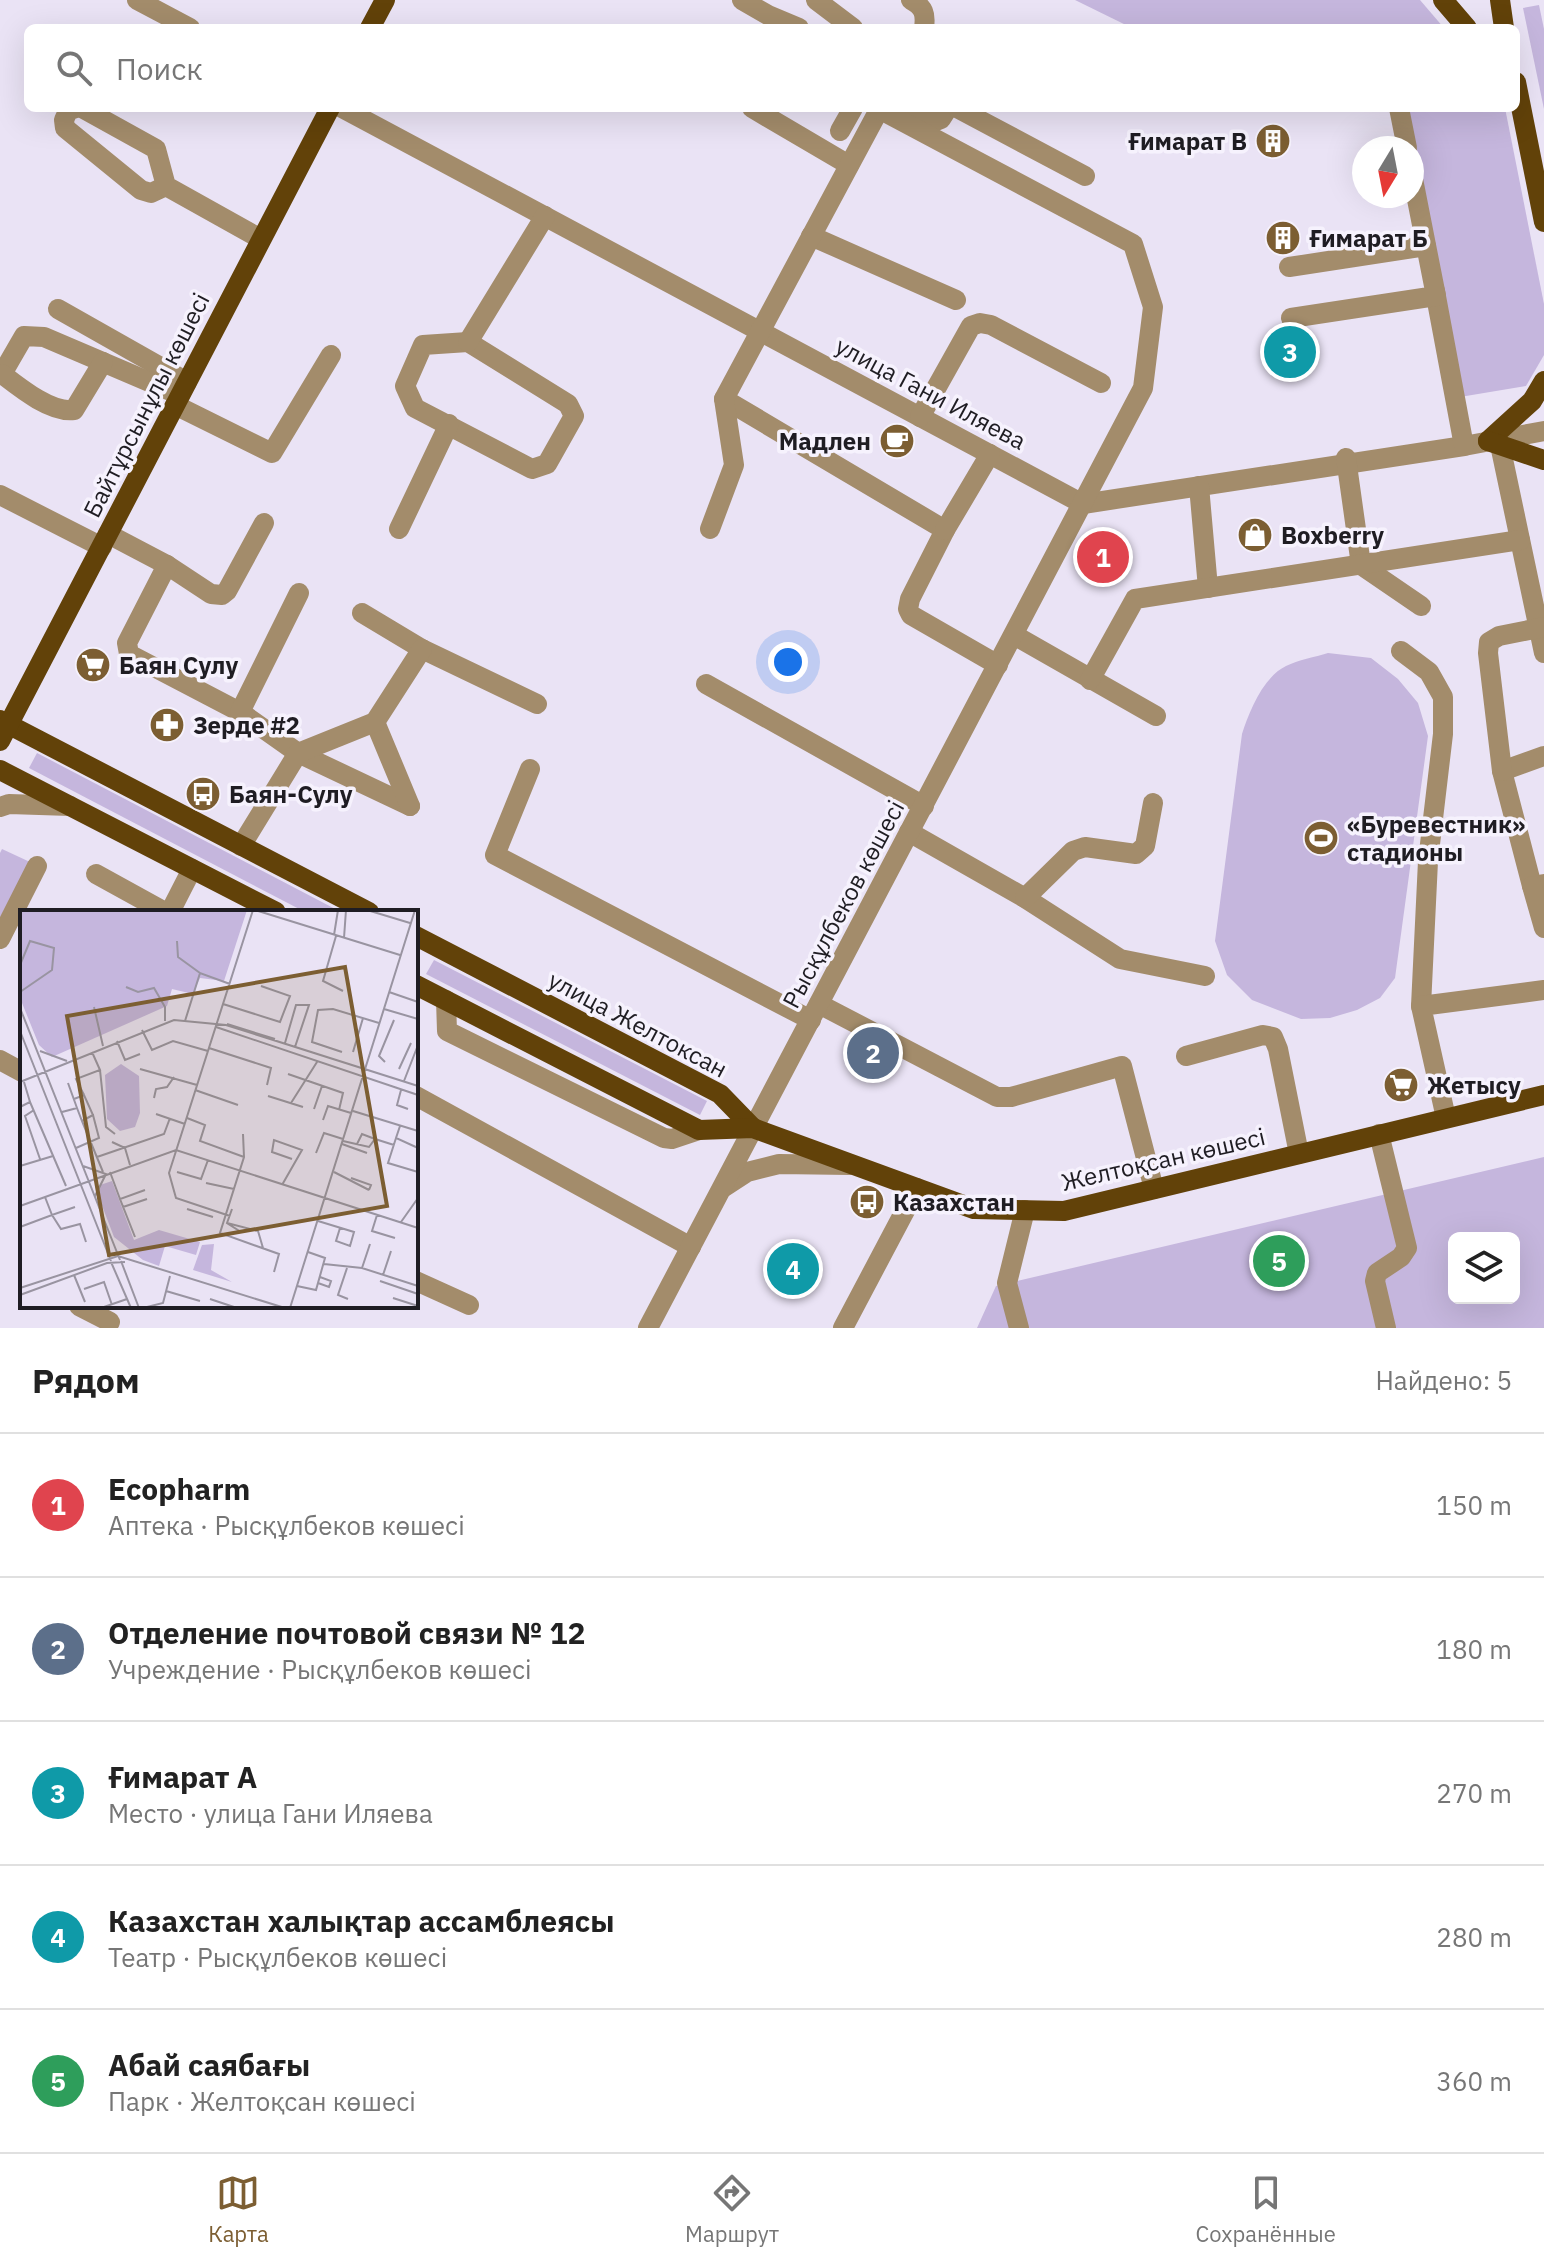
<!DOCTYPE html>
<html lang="ru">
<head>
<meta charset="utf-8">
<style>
	body { margin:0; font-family:"IBM Plex Sans",sans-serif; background:#f6f6f6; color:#222 }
	.controls { position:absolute; right:24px; bottom:24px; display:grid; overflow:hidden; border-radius:12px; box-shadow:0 8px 32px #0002 }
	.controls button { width:72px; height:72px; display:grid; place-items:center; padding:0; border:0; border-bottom:2px solid #e0e0e0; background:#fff; color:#222; font:40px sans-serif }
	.compass { position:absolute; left:1352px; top:136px; width:72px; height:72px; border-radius:50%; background:#fff; box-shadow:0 8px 32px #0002; rotate:190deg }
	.you { position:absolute; left:788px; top:662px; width:28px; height:28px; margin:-20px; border:6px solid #fff; border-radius:50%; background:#1a73e8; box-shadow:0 0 0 12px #1a73e833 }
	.badge { display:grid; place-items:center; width:52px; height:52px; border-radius:50%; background:#7c5e32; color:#fff; font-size:26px; font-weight:700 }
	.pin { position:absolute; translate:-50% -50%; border:4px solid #fff; box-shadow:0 2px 8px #0006 }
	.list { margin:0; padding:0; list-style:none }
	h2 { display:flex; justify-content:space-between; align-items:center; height:104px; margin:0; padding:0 32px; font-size:34px }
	h2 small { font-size:26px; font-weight:400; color:#767676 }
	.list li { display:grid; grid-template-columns:52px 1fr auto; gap:24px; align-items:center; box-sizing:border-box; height:144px; padding:0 32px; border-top:2px solid #e0e0e0 }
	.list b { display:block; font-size:30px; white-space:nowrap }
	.list p { margin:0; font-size:26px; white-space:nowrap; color:#767676 }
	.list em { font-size:26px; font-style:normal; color:#767676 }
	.icon { flex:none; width:44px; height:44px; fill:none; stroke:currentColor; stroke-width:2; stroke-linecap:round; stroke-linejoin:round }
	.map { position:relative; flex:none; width:1544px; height:1328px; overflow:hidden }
	.search { position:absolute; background:#fff; box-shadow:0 8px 32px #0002; left:24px; right:24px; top:24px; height:88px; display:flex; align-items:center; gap:20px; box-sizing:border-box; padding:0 28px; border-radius:12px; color:#767676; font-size:30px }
	.sheet { height:824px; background:#fff }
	nav { display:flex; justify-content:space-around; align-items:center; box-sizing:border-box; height:112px; border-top:2px solid #e0e0e0; background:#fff; font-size:22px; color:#767676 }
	nav a { display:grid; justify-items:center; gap:4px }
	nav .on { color:#7c5e32 }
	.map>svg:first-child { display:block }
</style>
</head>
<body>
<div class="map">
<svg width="1544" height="1328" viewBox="0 0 1544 1328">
	<rect width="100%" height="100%" fill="#eae3f5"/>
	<g fill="#c5b6dd" fill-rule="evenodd">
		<polygon points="1075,0 1420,0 1444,28 1132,28"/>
		<polygon points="1539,5 1544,29 1544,109 1523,8"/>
		<polygon points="1408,108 1505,108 1544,304 1544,355 1526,386 1460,397"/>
		<path d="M 1328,653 L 1371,658 L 1398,679 L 1418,703 L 1428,736 L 1395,978 L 1380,998 L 1357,1010 L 1330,1018 L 1301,1019 L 1252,1000 L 1227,975 L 1215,941 L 1242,734 C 1249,712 1263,677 1286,666 C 1298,660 1315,657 1328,653 Z"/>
		<polygon points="37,753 341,912 305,912 29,768"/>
		<polygon points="2,849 30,862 0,918 0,853"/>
		<polygon points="434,960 707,1101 700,1115 426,974"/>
		<path d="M 1544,1157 L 1544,1328 L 977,1328 L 996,1286 ZM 1454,1238 L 1514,1238 L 1514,1298 L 1454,1298 Z"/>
	</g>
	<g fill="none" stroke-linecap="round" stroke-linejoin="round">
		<g stroke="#a38c6b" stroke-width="20">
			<polyline points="137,0 190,28"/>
			<polyline points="742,0 768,15 799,28"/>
			<polyline points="816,0 853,28"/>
			<path d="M 911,0 C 924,7 926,14 924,28"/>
			<polyline points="76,108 68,111 64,120 65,128 141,190 151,193 166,186"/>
			<polyline points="82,108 156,149 166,186 261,239"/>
			<polyline points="342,108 1083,504 1464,446 1544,431"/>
			<polyline points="752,108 849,165"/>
			<polyline points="908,108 931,123 941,119 948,108"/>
			<polyline points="957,108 1085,176"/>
			<polyline points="1399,108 1407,148"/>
			<polyline points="840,131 853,108"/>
			<polyline points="811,236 956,300"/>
			<polyline points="1289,267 1426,246"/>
			<polyline points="1435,291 1464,446"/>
			<polyline points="58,309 187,382"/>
			<polyline points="1291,318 1436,296 1412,174"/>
			<polygon points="468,342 568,404 574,416 547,464 532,469 415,408 405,386 423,345"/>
			<polyline points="468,342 545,216"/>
			<polyline points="0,373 2,374 24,336 44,337 180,395"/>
			<path d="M 2,374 C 20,388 51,413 74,410 L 103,362"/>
			<polyline points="724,399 945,530 910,599 908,609 911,615 998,665"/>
			<polyline points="175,405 272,453 331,355"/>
			<polyline points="920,417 971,326 980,323 991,325 1101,383"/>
			<polyline points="1500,445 1544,653"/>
			<polyline points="1346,458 1361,565 1421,606"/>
			<polyline points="1199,486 1208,588"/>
			<polyline points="0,495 102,547"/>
			<polyline points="399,529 449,424"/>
			<polyline points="710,529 734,465 724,399 880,108"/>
			<polyline points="945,530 990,454"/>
			<polyline points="108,534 167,565 211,594 222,595 227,591 264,523"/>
			<polyline points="167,565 127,643 129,654 240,712 298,753 410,806"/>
			<polyline points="362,613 422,649 537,704"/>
			<polyline points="1014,635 1156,716"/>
			<polyline points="1401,651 1429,672 1443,697 1443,734 1428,861 1421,1006"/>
			<polyline points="1090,680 1135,599 1520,540"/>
			<polyline points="706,684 924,806"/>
			<polyline points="240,712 299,593"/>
			<polyline points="375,722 410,806"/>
			<polyline points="1544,756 1502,771 1532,886 1544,884"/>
			<polyline points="530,769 495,855 811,1020"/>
			<polyline points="1502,771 1488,653 1489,642 1499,636 1544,627"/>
			<polyline points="0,807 9,804 70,806"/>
			<polyline points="909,832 1025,898 1120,959 1205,976"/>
			<polyline points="241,846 298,753 375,722 422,649"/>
			<polyline points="96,874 165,912"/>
			<polyline points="1532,886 1544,928"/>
			<polyline points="1025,898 1073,851 1085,847 1136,854 1145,846 1153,803"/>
			<polyline points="170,912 192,869"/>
			<polyline points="0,939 37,866"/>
			<polyline points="446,1000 447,1031 664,1138 672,1139 699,1130"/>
			<polyline points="819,1004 997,1097 1011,1097 1122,1066 1154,1189"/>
			<polyline points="1186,1056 1263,1035 1273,1037 1278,1049 1299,1154"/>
			<polyline points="0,1060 22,1072"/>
			<polyline points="416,1096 691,1247"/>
			<polyline points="1446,1118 1421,1006 1544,990"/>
			<polyline points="1379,1134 1407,1248 1401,1257 1377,1273 1375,1281 1386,1328"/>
			<polyline points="724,1187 747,1172 779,1164 850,1165"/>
			<polyline points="416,1281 469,1305"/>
			<polyline points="79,1306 110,1322"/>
			<polyline points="648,1328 1143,388 1153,307 1133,244 877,108"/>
			<polyline points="843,1328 917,1188"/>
			<polyline points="1019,1328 1007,1283 1025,1210"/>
		</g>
		<g stroke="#624209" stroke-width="20">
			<polyline points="1443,0 1467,28"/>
			<polyline points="1500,0 1504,28"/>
			<polyline points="370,28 385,0"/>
			<polyline points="1516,82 1544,222"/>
			<polyline points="1488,441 1532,401 1544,381"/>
			<polyline points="1488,441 1544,460"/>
			<polyline points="0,720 369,912"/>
			<polyline points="0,741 330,108"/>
			<polyline points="0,770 276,912"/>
			<polyline points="416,936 720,1094 753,1128"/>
			<polyline points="416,985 699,1130 753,1128 974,1209 1064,1211 1544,1095"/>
		</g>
	</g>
	<defs>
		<symbol id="building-disc" viewBox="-11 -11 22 22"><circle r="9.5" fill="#7c5e32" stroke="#f6f2fd"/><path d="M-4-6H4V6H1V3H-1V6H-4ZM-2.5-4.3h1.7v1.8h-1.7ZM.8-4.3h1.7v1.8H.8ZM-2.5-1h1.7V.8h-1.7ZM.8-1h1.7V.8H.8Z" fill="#fff"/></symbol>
		<symbol id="cafe-disc" viewBox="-11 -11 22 22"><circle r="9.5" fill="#7c5e32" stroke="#f6f2fd"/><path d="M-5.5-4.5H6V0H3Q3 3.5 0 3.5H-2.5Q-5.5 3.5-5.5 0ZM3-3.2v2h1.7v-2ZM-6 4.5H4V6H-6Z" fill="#fff"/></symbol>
		<symbol id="shop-disc" viewBox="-11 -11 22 22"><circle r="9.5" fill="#7c5e32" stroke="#f6f2fd"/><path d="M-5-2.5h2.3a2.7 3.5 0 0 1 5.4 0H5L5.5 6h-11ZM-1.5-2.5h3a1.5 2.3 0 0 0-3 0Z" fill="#fff"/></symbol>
		<symbol id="supermarket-disc" viewBox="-11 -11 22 22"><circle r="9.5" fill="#7c5e32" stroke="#f6f2fd"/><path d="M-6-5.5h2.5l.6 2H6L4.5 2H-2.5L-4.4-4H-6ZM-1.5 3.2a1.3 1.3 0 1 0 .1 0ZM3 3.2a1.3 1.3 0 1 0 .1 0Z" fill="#fff"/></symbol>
		<symbol id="pharmacy-disc" viewBox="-11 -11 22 22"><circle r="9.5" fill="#7c5e32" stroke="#f6f2fd"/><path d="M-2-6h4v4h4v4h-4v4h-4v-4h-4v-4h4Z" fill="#fff"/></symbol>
		<symbol id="bus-disc" viewBox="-11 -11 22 22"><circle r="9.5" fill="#7c5e32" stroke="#f6f2fd"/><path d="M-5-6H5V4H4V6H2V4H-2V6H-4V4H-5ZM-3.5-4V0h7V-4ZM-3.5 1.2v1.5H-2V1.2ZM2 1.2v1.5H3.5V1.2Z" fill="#fff"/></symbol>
		<symbol id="stadium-disc" viewBox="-11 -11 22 22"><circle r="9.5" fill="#7c5e32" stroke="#f6f2fd"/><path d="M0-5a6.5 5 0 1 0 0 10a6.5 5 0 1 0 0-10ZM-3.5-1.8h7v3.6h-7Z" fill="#fff"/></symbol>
	</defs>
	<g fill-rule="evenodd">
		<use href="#building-disc" x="1253" y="121" width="40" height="40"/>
		<use href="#building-disc" x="1263" y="218" width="40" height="40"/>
		<use href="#cafe-disc" x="877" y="421" width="40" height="40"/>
		<use href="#shop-disc" x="1235" y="515" width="40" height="40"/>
		<use href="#supermarket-disc" x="73" y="645" width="40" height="40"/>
		<use href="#pharmacy-disc" x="147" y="705" width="40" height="40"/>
		<use href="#bus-disc" x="183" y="774" width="40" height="40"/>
		<use href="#stadium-disc" x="1301" y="818" width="40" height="40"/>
		<use href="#supermarket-disc" x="1381" y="1065" width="40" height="40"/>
		<use href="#bus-disc" x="847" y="1182" width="40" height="40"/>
	</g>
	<g text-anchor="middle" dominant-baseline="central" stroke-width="7" stroke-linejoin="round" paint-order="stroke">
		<g font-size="24" font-weight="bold" fill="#1f1d23" stroke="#f6f2fd" text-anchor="start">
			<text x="1247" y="141" text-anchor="end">Ғимарат В</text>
			<text x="1309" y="238">Ғимарат Б</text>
			<text x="871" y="441" text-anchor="end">Мадлен</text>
			<text x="1281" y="535">Boxberry</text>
			<text x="119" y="665">Баян Сулу</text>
			<text x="193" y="725">Зерде #2</text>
			<text x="229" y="794">Баян-Сулу</text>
			<text x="1347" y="824">«Буревестник»<tspan x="1347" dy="28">стадионы</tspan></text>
			<text x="1427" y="1085">Жетысу</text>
			<text x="893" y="1202">Казахстан</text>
		</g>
		<g font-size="24" fill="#1f1d23" stroke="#f6f2fd">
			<text transform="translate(931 393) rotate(28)">улица Гани Иляева</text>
			<text transform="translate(146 405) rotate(-63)">Байтұрсынұлы көшесі</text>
			<text transform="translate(843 904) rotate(-62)">Рысқұлбеков көшесі</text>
			<text transform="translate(638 1024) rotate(28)">улица Желтоксан</text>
			<text transform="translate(1163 1159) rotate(-13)">Желтоқсан көшесі</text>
		</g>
	</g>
	<g transform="translate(20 910)">
		<rect width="398" height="398" fill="#eae3f5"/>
		<path d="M 0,0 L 227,0 L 204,71 L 180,68 L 173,84 L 152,79 L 147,96 L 32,147 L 19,135 L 0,88 ZM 101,154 L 119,166 L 120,203 L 115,217 L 100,221 L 87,209 L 85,165 ZM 92,271 L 114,330 L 139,320 L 180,332 L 176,345 L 145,336 L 139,356 L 123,350 L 94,327 L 78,285 L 80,275 ZM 194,334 L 191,360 L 212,372 L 173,360 L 182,335 Z" fill="#c5b6dd"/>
		<path fill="none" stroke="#9994a1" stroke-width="2" d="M 235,0 L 380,45M 347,0 L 390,13M 314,25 L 318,0M 316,26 L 303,71 L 323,81M 324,28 L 326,0M 157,31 L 158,47 L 180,63M 0,55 L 10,31 L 34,38 L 32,60 L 0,82M 106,77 L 118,82 L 134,78 L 145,97 L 145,111M 369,82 L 398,92M 203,94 L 260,112 L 270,86 L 241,76M 74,97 L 83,136M 0,98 L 100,350M 364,99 L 398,109M 165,111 L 180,63 L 210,74M 207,114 L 255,129M 196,117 L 398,185M 122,120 L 132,140 L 153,131 L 188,141M 0,121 L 91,351M 97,131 L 105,150 L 120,144M 265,133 L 276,95 L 289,95 L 275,137M 189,138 L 251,158 L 247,175M 20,141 L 47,151M 322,142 L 292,132 L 298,100 L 313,99 L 359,113M 333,142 L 343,108M 365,152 L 359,146 L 374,110M 120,159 L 177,175M 379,159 L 391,133M 80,160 L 86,217 L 95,224M 268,164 L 323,183 L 319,200M 384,171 L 398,135M 0,172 L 154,110 L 206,115 L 398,176M 175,180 L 218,195M 381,180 L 377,195 L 388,199M 64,185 L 56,169 L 80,160 L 72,142M 248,186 L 283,197M 134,188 L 136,179 L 147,177 L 154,167M 54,189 L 64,185 L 73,205 L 62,211 L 57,198M 10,192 L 46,276M 271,193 L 297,152M 0,197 L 10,192 L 4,172M 294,199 L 302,176M 14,200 L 5,206 L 20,249M 333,201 L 398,221M 42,202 L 57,198 L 48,173M 136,204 L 165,214M 167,208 L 185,215 L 180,231 L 224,247M 303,210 L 308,196 L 331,203M 62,211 L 83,262M 380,216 L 376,228 L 398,238M 223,224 L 224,247 L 200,323 L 259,344 L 254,362M 376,228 L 368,253 L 398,262M 323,231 L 349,237 L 355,229 L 374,235M 92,232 L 105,238 L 110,255M 322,234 L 347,243M 337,234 L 342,224 L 355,229M 56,238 L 79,228 L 73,205M 296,243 L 304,223 L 323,229M 77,247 L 144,224 L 150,208M 0,256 L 33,246M 63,256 L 86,264 L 75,286M 90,262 L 100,289M 157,262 L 181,269 L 188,250M 314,262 L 349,280M 331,268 L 351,275 L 349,280M 186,273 L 214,279M 262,275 L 282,240 L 254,230 L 252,242 L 272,249M 25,287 L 32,305 L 55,297M 0,296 L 156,240 L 398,318M 103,297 L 127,289M 167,299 L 193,307M 212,299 L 207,313 L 221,322M 357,305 L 352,321 L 375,328M 210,306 L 156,288 L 149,263 L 233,0M 298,311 L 334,322 L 330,336 L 316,331 L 320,318M 381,312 L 398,288M 207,313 L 238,321 L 243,338M 0,317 L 32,305 L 41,319 L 60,314 L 66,332M 115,327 L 100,289 L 125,280M 101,351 L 119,398M 91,352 L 111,398M 304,354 L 342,358 L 398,376M 327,358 L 318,385 L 328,389M 342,358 L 350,334M 54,365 L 65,392M 363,365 L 371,341M 360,371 L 398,384M 298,373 L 309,377 L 311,371 L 300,367M 277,376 L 296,380 L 305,348 L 288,342M 0,378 L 98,346 L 265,398M 64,379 L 84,372 L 92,395M 146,381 L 180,391M 0,385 L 87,353 L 105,352M 373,388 L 398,396M 190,389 L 217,398M 81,398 L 107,389M 123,398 L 143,393 L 150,366M 270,398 L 395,0"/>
		<path fill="#7c5e32" fill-opacity="0.15" stroke="#7c5e32" stroke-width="4" d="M 325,57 L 367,296 L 89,345 L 47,106 Z"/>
		<rect width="398" height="398" fill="none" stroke="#1f1d23" stroke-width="4"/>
	</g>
</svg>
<div class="controls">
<button><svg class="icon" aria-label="layers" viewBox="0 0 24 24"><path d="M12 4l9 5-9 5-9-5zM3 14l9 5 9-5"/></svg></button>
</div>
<svg class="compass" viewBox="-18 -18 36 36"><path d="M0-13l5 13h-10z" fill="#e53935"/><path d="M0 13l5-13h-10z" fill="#767676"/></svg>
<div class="you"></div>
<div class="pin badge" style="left:1103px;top:557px;background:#e0444e">1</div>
<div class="pin badge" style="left:873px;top:1053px;background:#5c6f8a">2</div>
<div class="pin badge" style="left:1290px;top:352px;background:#0f9aa8">3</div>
<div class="pin badge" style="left:793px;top:1269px;background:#0f9aa8">4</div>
<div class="pin badge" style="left:1279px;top:1261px;background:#2e9e5b">5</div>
<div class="search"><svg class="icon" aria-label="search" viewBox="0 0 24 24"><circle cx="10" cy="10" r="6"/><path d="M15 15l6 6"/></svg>Поиск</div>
</div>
<section class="sheet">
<h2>Рядом<small>Найдено: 5</small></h2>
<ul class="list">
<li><span class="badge" style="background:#e0444e">1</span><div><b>Ecopharm</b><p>Аптека · Рысқұлбеков көшесі</p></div><em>150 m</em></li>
<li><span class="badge" style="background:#5c6f8a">2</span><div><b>Отделение почтовой связи № 12</b><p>Учреждение · Рысқұлбеков көшесі</p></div><em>180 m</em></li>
<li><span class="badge" style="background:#0f9aa8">3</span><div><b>Ғимарат А</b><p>Место · улица Гани Иляева</p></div><em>270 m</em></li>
<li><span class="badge" style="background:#0f9aa8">4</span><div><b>Казахстан халықтар ассамблеясы</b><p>Театр · Рысқұлбеков көшесі</p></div><em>280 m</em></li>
<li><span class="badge" style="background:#2e9e5b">5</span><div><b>Абай саябағы</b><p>Парк · Желтоқсан көшесі</p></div><em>360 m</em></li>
</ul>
</section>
<nav>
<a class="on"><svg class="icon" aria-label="map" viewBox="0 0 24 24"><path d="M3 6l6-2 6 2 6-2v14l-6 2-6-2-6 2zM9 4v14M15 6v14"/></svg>Карта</a>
<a><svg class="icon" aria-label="directions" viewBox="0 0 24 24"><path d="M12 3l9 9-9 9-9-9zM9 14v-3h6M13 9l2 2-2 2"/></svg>Маршрут</a>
<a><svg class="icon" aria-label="saved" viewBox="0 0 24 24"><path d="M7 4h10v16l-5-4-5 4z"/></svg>Сохранённые</a>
</nav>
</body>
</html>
